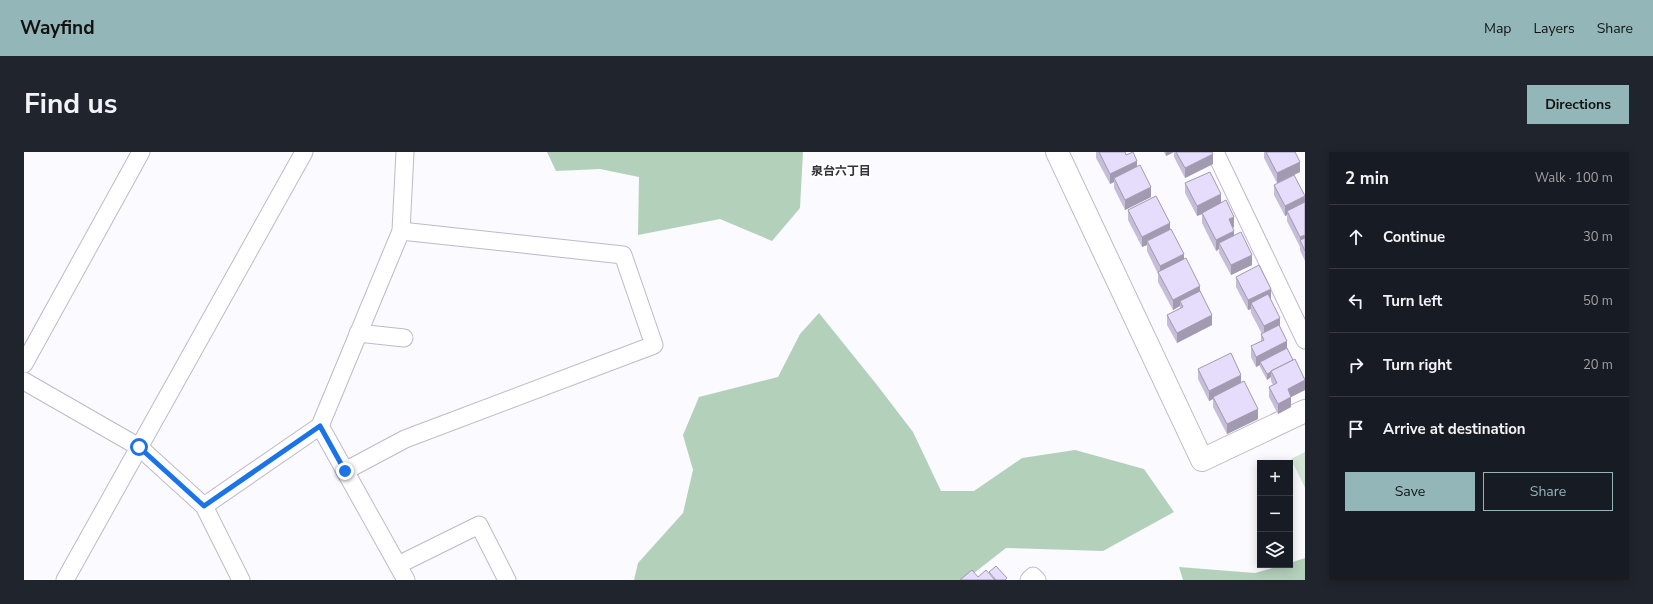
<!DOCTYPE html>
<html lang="en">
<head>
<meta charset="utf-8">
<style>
	body { margin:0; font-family:"Nunito Sans","Noto Sans JP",sans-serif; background:#20242c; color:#f1f3f6 }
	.controls { position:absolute; right:12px; bottom:12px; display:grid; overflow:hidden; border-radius:0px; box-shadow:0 2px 10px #0003 }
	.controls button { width:36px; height:36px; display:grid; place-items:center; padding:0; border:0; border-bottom:1px solid #363941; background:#171b24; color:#f1f3f6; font:20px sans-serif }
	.stop { position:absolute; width:12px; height:12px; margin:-9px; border:3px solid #1a73e8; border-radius:50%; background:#fff }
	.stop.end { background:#1a73e8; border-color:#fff; box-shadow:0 1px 4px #0008 }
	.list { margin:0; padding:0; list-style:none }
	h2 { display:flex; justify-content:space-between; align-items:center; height:52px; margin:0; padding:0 16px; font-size:17px }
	h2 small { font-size:13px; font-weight:400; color:#9ea1a6 }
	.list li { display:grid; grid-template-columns:26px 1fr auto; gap:12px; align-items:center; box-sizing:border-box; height:64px; padding:0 16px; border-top:1px solid #363941 }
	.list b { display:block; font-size:15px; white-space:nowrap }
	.list em { font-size:13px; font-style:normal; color:#9ea1a6 }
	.actions { display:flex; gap:8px; padding:12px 16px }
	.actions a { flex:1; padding:9px 0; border:1px solid #93b7b8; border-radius:0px; text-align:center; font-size:14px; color:#93b7b8 }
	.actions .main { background:#93b7b8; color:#111 }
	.icon { flex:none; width:22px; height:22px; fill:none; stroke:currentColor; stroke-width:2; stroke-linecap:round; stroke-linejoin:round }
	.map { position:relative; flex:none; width:1281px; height:428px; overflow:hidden; border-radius:0px }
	header { display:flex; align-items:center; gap:24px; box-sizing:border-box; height:56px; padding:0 20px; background:#93b7b8; color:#111 }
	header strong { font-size:19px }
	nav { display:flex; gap:22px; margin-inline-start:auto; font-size:14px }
	.intro { display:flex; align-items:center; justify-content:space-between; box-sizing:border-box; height:96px; padding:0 24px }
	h1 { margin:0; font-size:28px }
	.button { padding:10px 18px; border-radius:0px; background:#93b7b8; color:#111; font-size:14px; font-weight:700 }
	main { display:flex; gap:24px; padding:0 24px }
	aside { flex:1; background:#171b24; border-radius:0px; box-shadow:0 2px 10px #0003 }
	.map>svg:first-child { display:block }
</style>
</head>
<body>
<header>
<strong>Wayfind</strong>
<nav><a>Map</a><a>Layers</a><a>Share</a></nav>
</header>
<div class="intro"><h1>Find us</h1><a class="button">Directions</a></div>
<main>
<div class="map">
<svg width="1281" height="428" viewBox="0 0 1281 428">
	<rect width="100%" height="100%" fill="#fbfafe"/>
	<polygon fill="#d3e6d8" points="1281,300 1281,336 1267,307"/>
	<g fill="#b3d0bb">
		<polygon points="523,0 779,0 776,56 748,89 696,67 614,83 615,25 576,17 532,19"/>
		<polygon points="795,161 853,233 889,280 917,339 950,339 998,306 1051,298 1120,317 1150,360 1079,399 982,396 941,428 610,428 614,411 659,361 669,318 659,283 675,245 754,225 776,182"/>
		<polygon points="1281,406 1281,428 1159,428 1155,415 1231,421 1259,413 1266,413 1266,411"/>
	</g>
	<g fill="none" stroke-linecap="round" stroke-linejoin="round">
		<defs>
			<g id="minor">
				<polyline points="381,0 377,79 296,274 382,428"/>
				<polyline points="1191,0 1281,188"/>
				<polyline points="334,181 380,186"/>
				<polyline points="0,212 117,0"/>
				<polyline points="0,229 115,295 180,354 217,428"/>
				<polyline points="321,319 381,287 630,193 599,103 377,79"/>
				<polyline points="180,354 296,274"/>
				<polyline points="374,413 455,373 483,428"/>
				<polyline points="41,428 280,0"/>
				<polyline points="1005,428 1009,424 1013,428"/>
			</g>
			<polyline id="tertiary" points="1033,0 1178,308 1281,259"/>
		</defs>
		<use href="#minor" stroke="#bfb8cc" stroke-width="19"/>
		<use href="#tertiary" stroke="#bfb8cc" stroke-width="24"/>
		<use href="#minor" stroke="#fff" stroke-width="17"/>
		<use href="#tertiary" stroke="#fff" stroke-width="22"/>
	</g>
	<g fill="#c6bdd8">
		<polygon points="1072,0 1101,0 1102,3 1113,14 1127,45 1101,58 1090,36 1090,30 1086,32 1072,6"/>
		<polygon points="1140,0 1188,0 1189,12 1161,26 1150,5 1150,0 1142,4"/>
		<polygon points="1240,0 1271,0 1276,20 1253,31 1240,6"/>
		<polygon points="1161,31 1197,51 1210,75 1209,76 1210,83 1228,113 1207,123 1195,101 1195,97 1192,99 1178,71 1178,62 1173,64 1161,41"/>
		<polygon points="1250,33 1281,50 1281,109 1276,98 1276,95 1263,69 1263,63 1261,64 1250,43"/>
		<polygon points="1104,58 1146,78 1176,139 1188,173 1153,191 1143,173 1143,163 1156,156 1156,154 1149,158 1134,130 1134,122 1123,99 1123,93 1118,95 1104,68"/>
		<polygon points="1212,125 1247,147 1263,196 1269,208 1281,228 1281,238 1267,245 1267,255 1254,262 1245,245 1245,235 1249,233 1247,229 1247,225 1243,228 1236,215 1236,213 1232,215 1227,205 1227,194 1237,189 1237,182 1238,182 1227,161 1227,157 1224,158 1212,135"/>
		<polygon points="1174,217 1217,230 1234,267 1203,282 1189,255 1189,247 1185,249 1174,227"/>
	</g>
	<g fill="#a19ab0">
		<polygon points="1142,0 1150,0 1142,4"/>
		<polygon points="1189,2 1189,12 1161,26 1161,16"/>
		<polygon points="1113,9 1113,19 1090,26 1090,30 1086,32 1086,22"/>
		<polygon points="1276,10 1276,20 1253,31 1253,21"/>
		<polygon points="1127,35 1127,45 1101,58 1101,48"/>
		<polygon points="1197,42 1197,52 1178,61 1178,62 1173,64 1173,54"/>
		<polygon points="1281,44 1281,54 1263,59 1263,63 1261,64 1261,54"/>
		<polygon points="1210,65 1210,75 1205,77 1205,67"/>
		<polygon points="1146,71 1146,82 1123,89 1123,93 1118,95 1118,85"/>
		<polygon points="1210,79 1210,89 1195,91 1195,97 1192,99 1192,88"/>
		<polygon points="1281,83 1281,93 1276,89 1276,85"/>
		<polygon points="1160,102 1160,112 1136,122 1136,114"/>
		<polygon points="1228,103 1228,113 1207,123 1207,113"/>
		<polygon points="1176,134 1176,144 1156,149 1156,154 1149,158 1149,148"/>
		<polygon points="1247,137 1247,147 1230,156 1227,151 1227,157 1224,158 1224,148"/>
		<polygon points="1188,163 1188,173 1153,191 1153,181"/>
		<polygon points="1256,166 1256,176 1240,184 1240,174"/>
		<polygon points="1263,189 1263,199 1236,210 1236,213 1232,215 1232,205"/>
		<polygon points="1247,220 1247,225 1243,228 1243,222"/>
		<polygon points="1217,223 1217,233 1189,245 1189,247 1185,249 1185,239"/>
		<polygon points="1281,228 1281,238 1267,245 1267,255 1254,262 1254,252 1264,237"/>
		<polygon points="1234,257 1234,267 1203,282 1203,272"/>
	</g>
	<g fill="#e6dcfb" stroke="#a19ab0">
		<polygon points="1075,0 1101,0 1102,3 1109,0 1113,9 1086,22"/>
		<polygon points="1152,0 1188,0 1189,2 1161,16"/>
		<polygon points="1242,0 1271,0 1276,10 1253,21"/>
		<polygon points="1116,13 1127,35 1101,48 1090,26"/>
		<polygon points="1186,20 1197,42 1173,54 1161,31"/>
		<polygon points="1270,23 1281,44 1261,54 1250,33"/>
		<polygon points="1132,44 1146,71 1118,85 1104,58"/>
		<polygon points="1202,48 1210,65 1205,67 1210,79 1192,88 1178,61"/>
		<polygon points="1281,50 1281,83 1276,85 1263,59"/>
		<polygon points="1147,77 1160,102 1136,114 1123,89"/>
		<polygon points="1217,80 1228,103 1207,113 1195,91"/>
		<polygon points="1281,86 1281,99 1276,88"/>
		<polygon points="1162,106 1176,134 1149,148 1134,120"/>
		<polygon points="1235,113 1247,137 1224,148 1212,125"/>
		<polygon points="1176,139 1188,163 1153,181 1143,163 1159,155 1156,149"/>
		<polygon points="1244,142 1256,166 1240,174 1227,151"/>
		<polygon points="1255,173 1263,189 1232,205 1227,194 1240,188 1237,182"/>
		<polygon points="1263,196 1269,208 1247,219 1247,220 1243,222 1236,210"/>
		<polygon points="1207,201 1217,223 1185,239 1174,217"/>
		<polygon points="1271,207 1281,228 1264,237 1267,245 1254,252 1245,235 1253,231 1247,219"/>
		<polygon points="1220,229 1234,257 1203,272 1189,245"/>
		<polygon points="972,414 983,426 981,428 972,428 965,420"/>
		<polygon points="948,418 954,425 962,418 971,428 936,428"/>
	</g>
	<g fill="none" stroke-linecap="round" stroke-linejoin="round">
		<polyline stroke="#1a73e8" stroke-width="5" points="115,295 180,354 296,274 321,319"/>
	</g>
	<g text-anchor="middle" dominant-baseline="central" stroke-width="3.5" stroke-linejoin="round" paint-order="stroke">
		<g font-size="12" font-weight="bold" fill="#34323a" stroke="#fff">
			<text x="817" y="19">泉台六丁目</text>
		</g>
	</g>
</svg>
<div class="controls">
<button>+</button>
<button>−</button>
<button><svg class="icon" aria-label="layers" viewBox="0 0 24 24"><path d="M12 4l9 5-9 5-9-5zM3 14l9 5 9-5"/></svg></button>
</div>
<div class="stop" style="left:115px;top:295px"></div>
<div class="stop end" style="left:321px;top:319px"></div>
</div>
<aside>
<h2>2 min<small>Walk · 100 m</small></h2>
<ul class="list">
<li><svg class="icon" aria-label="ahead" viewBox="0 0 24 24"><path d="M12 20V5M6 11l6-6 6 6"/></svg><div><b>Continue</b></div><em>30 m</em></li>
<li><svg class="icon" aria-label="left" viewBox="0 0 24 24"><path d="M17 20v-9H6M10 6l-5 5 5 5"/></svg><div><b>Turn left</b></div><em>50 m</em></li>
<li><svg class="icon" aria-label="right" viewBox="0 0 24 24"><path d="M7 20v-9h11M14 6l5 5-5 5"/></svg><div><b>Turn right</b></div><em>20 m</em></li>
<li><svg class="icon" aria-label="arrive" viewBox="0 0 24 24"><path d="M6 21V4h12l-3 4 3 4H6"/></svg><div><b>Arrive at destination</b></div></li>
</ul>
<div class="actions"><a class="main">Save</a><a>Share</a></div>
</aside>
</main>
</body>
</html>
